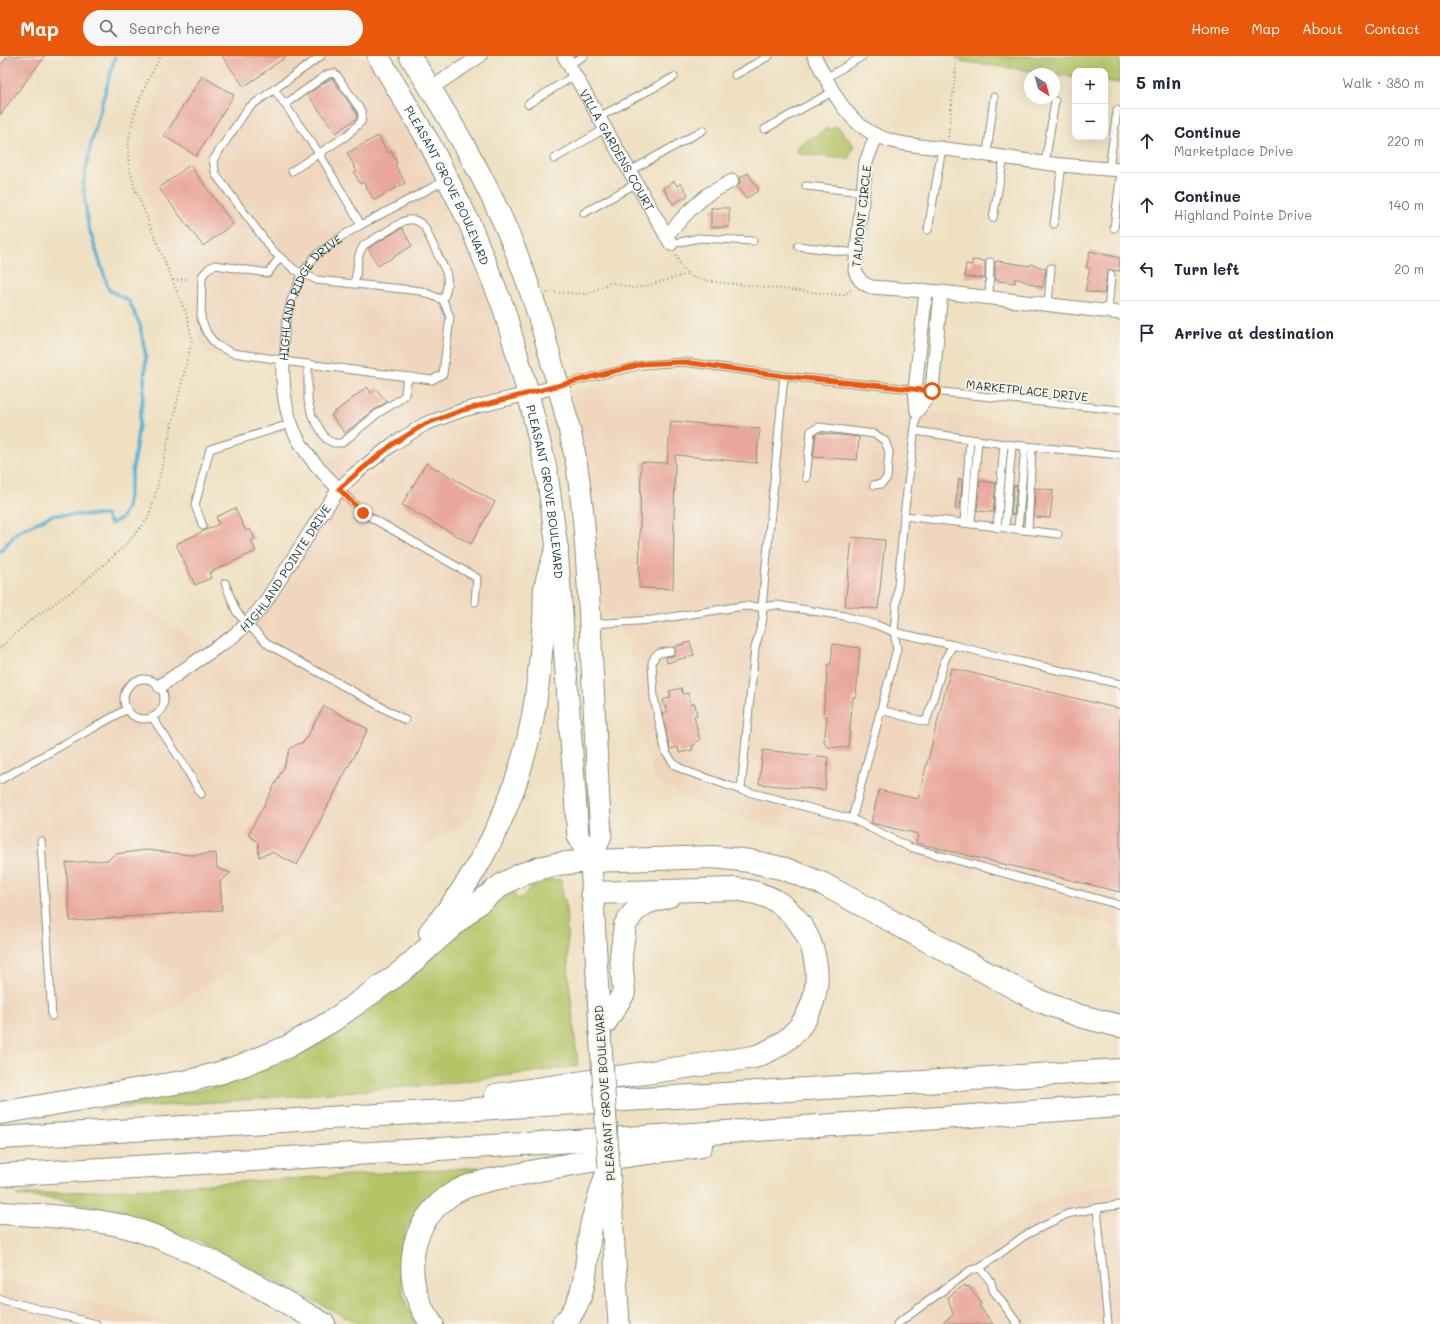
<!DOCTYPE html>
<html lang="en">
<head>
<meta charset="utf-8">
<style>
	body { margin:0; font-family:Mali,sans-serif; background:#f6f6f7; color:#1f2937 }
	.controls { position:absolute; right:12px; top:12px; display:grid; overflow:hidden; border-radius:8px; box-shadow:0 4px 16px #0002 }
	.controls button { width:36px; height:36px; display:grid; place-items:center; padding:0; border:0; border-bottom:1px solid #e0e1e3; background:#fff; color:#1f2937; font:20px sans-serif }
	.compass { position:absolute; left:1024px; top:12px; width:36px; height:36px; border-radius:50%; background:#fff; box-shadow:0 4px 16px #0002; rotate:144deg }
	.stop { position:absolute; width:12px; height:12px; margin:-9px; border:3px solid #ea580c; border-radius:50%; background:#fff }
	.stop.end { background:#ea580c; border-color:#fff; box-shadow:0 1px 4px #0008 }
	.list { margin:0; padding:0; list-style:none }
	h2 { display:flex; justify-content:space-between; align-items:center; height:52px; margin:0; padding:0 16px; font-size:17px }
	h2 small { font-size:13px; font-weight:400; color:#747a83 }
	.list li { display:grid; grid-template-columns:26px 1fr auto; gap:12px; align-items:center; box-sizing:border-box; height:64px; padding:0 16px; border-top:1px solid #e0e1e3 }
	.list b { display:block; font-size:15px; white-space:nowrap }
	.list p { margin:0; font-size:13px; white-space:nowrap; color:#747a83 }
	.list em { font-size:13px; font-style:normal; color:#747a83 }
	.icon { flex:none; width:22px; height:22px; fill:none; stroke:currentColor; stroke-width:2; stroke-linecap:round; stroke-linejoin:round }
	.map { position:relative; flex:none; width:1120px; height:1268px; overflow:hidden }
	header { display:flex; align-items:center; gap:24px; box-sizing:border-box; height:56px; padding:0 20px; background:#ea580c; color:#fff }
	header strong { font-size:19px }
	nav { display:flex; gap:22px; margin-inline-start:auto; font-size:14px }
	.search { width:280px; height:36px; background:#f6f6f7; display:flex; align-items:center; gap:10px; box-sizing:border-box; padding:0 14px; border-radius:22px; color:#747a83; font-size:15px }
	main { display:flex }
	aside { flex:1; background:#fff }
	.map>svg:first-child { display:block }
</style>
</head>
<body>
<header>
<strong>Map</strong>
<div class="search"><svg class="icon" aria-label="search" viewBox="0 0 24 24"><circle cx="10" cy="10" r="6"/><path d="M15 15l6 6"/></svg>Search here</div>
<nav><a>Home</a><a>Map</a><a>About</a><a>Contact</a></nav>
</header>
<main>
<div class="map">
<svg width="1120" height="1268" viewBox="0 0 1120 1268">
	<rect width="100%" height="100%" fill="#f7f3e8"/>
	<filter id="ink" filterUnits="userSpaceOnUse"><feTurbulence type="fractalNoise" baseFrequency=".025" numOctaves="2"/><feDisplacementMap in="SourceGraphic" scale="8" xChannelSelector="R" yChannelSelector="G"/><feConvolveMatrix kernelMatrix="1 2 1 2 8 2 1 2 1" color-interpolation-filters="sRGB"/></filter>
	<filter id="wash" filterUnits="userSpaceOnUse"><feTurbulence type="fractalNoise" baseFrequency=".012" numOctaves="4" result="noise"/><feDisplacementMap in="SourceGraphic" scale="16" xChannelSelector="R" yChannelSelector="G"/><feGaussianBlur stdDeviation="0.9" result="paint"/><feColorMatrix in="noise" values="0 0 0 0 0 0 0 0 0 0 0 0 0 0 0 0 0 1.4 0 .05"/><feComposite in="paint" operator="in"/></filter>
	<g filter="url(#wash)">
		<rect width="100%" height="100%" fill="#efe0c1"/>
		<g fill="#efd6bc">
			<polygon points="173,0 371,0 445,132 489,239 514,330 460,346 384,387 337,424 309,372 298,319 273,310 205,298 140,118 146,75 168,7"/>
			<polygon points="644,319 712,322 760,337 1120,378 1120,872 1034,851 1036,840 928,812 836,786 712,755 654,724 631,638 630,587 603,552 571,335"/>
			<polygon points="515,352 517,424 513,505 499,671 470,763 139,972 102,989 63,996 0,1001 0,690 9,684 110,530 216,597 248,581 331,456 366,421 433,374"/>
			<polygon points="1120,1127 1120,1268 860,1268 1021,1156 1049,1142 1106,1129"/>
			<polygon points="0,1223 179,1268 0,1268"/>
		</g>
		<g fill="#b4c568" stroke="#6a814e">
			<polygon points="957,0 1120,0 1120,27 1105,25 1105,15 1075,15 1075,21 960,5"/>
			<polygon points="837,70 853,88 854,93 850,98 849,103 798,98 796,91 829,72 830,74"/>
			<path d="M 559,823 L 562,825 L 561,829 L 563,835 L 561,842 L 565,843 L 566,854 L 569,927 L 578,1010 L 442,1028 L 229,1045 L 98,1054 C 107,1049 120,1049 130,1048 C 160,1042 188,1037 217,1030 C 279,1015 333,980 385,944 L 385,942 L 420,914 L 422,910 L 455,877 L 515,832 C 514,837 514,840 518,843 C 524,841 526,836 530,832 C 537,826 550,824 559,823 Z"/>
			<path d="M 479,1111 L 479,1114 C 461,1119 455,1122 441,1133 C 411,1154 398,1179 400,1216 C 401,1234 406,1253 417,1268 L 359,1268 L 200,1186 L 154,1168 L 87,1149 L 56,1143 L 17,1140 L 17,1139 L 144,1132 C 152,1135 178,1130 189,1129 Z"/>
		</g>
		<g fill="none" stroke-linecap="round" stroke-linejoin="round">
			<polyline stroke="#56b1d4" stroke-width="3.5" points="0,496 17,476 53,459 106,459 110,468 121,463 127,452 143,341 146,301 140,269 129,245 109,234 88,169 83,128 91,88 115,0"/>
		</g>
		<g id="blocks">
			<g fill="#e9a69b">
				<polygon points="8,0 45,0 0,59 0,10"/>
				<polygon points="222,0 287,0 244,31"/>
				<polygon points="202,20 234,39 196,100 164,80"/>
				<polygon points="332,22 357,58 357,62 336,77 307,38"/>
				<polygon points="378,80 388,97 391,95 397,107 395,108 405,127 374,144 363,126 360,128 354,116 357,115 347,97"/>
				<polygon points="190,109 233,168 203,190 159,132"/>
				<polygon points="748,117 759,134 746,143 737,131 740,126 739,122"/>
				<polygon points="674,125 677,130 681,127 688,139 673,148 663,132"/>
				<rect x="711" y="152" width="18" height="19"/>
				<polygon points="402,172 412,190 378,210 368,192"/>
				<polygon points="1090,195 1120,202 1120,215 1111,214 1107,217 1104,238 1085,235 1090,212 1086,212"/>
				<polygon points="972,204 985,205 985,222 964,221 966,208 972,209"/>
				<polygon points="999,205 1030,210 1031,208 1046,213 1043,232 1015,222 1015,227 997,225 997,223 995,223 995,206"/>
				<polygon points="367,331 371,337 376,333 387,346 374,354 345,377 331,359"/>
				<polygon points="671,365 760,373 756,407 675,399 673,533 639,532 641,406 667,407"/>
				<polygon points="818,377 859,381 857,404 813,401 816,378"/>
				<polygon points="426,407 495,446 471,488 402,449"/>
				<polygon points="959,423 962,423 960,453 955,452"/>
				<polygon points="980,425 996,427 993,456 977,455"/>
				<polygon points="1014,429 1017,430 1014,459 1011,458"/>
				<polygon points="1035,432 1053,434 1050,462 1034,461"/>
				<polygon points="235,452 246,475 250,473 255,483 251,485 256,495 209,517 211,522 195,529 176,488 219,468 216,461"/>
				<polygon points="852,481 885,484 878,553 845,550"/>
				<polygon points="690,586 694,599 667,607 666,601 674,599 676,594 674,591"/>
				<polygon points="833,588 860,592 856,641 853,641 848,692 828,691 824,686 827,660 823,660 828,608 831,608"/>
				<polygon points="951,612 1120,653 1120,836 916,787 918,778 871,767 879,734 918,743"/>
				<polygon points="681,632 683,638 688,637 691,649 695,648 697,659 694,660 700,684 695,686 695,689 692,690 693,694 679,697 678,691 670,693 662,657 667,656 663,644 671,641 669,635"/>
				<polygon points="324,650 368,673 297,809 272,796 259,801 258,786 248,779 284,711 290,693 295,689 304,686"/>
				<polygon points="763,694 828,701 825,734 759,728"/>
				<polygon points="146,794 191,799 216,797 217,812 231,817 220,825 222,854 70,865 66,807 108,804 115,798"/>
				<polygon points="965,1229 966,1231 969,1230 981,1247 979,1249 993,1268 941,1268 953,1259 948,1241"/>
			</g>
		</g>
	</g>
	<g filter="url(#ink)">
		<use href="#blocks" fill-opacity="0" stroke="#878e7a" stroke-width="1"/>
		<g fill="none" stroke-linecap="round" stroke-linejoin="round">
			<defs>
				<g id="lane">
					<polyline points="569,8 584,0"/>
					<polyline points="735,19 769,0"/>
					<polyline points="826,22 863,0"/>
					<polyline points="274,33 319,97 361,169"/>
					<polyline points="285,48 328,18 334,17 338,21 362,56 362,61 361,66 346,80 292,115"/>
					<polyline points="528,48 575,19"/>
					<polyline points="599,61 674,21"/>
					<polyline points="765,73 834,35"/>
					<polyline points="987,98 994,41"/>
					<polyline points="554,103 606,72"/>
					<polyline points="1045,107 1055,45"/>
					<polyline points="1109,113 1117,54"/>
					<polyline points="630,115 703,74"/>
					<polyline points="806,130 863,136"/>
					<polyline points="584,157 637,127"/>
					<polyline points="993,162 1004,101"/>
					<polyline points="1054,168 1062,109"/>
					<polyline points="1114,172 1120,123"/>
					<polyline points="928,174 942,92"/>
					<polyline points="671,188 699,182 753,185"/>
					<polyline points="798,190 856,197"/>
					<polyline points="280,201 268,217 215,209 209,212 202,220 201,263 207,277 216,289 233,297 275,303 291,306 432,324 443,318 450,261 443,244 421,235 317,224 295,214 273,195 216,119 213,104 248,52 321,0"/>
					<path d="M 354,227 C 359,214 355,200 364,189 L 404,165 C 413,162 417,164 424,170 L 446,216 C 449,226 447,235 443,244"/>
					<polyline points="989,242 990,206"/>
					<polyline points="1048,249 1051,212"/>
					<polyline points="1108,256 1111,219"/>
					<path id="s1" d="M 283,305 L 286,265 L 291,244 L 302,218 L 315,200 L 339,182 L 361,169 L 446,124"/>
					<polyline points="308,308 308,344 312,360 326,383 334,387 342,387 377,358 399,344 405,339 406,328 410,321"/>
					<polyline points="559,329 642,309 684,306 784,320 1120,354"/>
					<polyline points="915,375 1004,388 1120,399"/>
					<polyline points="806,422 811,375 819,371 875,378 885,385 889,396 887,422 881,428 874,429"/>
					<polyline points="339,433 363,457 477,522 475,546"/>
					<polyline points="904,460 1058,478"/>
					<polyline points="964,467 970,383"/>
					<polyline points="971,468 978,384"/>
					<polyline points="203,470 195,449 210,393 290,368"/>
					<polyline points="997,472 1004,388"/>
					<polyline points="1005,472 1012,389"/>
					<polyline points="1018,473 1025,390"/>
					<polyline points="1028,474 1032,391"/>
					<polyline points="225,527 236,555 247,568 269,589 405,664"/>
					<polyline points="592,568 652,564 743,550 762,551 776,549 844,560 874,568 894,576 953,589 1013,604 1120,628"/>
					<polyline points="671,595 660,597 655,600 652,607 654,642 666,697 675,709 686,715 741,734 852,763 909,791 1120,849"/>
					<circle cx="144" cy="643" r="20"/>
					<polyline points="881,654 926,666 945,603 953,589"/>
					<polyline points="152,661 183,707 201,738"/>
					<polyline points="0,724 127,653"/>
					<polyline points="741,734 755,592 763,563 762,551 784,320"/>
					<polyline points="852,763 897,593 894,576 904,460 917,355"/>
					<polyline points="41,785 52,960"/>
					<polyline points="1097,1152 1108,1268"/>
					<polyline points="0,1243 96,1268"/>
					<polyline points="897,1268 971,1214 980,1212"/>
					<polyline points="1018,1268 993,1234 991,1226 980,1212 1024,1180 1067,1158 1097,1152 1120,1149"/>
				</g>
				<g id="street">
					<path id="s2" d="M 564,0 L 671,188"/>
					<path d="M 814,0 C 828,25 840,55 864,72 C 890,91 923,89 954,94 C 984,98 1014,103 1044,107 C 1069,110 1095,112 1120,114"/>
					<polyline points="431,32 480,0"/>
					<path d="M 876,80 L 866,106 L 855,214 C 858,224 862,227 871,231 L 941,236 L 1120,257"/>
					<polyline points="666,180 689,155 708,138 732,125"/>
					<path d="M 283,305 C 281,364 297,393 339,433"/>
					<polyline points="917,355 932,335 941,236"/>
					<polyline points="917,355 915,334 926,235"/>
					<path id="s3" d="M 160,630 L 232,581 L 247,568 L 264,548 L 319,462 L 339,433 L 356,417 L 393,388 L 425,368 L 463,354 L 559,330"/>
				</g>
				<g id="primary">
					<path id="s4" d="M 378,0 L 430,88 L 469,166 L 504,253 L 528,337 L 547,417 L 557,492 L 578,780 L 591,805"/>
					<path d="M 410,0 C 449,61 487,124 514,191 C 529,228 541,265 551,304 C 561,339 571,375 577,411 C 586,470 588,528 591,587 C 594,651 597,715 601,779 L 591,805 L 600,975"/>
					<polyline points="609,1113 619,1268"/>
				</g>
				<g id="highway">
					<path d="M 430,876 C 485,812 522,732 535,648 C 539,620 542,591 544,563 C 545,553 544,543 545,533 C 547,519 553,505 557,492"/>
					<polyline points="600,975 624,937 621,900 625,869 634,856 646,847 669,840"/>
					<path d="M 496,1039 L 754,1001 C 769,996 782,989 793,978 C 831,941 821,876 779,847 C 766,838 751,835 735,833 L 592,837"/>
					<polyline points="0,1057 193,1024 219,1017 243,1009 287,991 332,965 401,916 476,849 503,828 522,818 536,813 557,808 591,805 713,801 750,805 785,813 823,828 1037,944 1080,960 1120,970"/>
					<polyline points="0,1082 1120,1014"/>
					<polyline points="0,1119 743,1075 1120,1050"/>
					<path d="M 0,1157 C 38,1159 77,1161 114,1168 C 134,1172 153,1179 172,1187 C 225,1209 274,1240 324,1268"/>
					<path d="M 432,1268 C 417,1248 410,1225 413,1200 C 415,1173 433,1148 457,1135 C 477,1125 500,1122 521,1118 C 580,1105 641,1098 701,1090"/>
					<path d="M 563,1268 C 589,1243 585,1204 591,1171 C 595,1151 602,1132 609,1112"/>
				</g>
			</defs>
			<use href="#lane" stroke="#878e7a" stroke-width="9"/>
			<use href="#street" stroke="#878e7a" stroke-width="15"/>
			<use href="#primary" stroke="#878e7a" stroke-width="23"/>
			<use href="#highway" stroke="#878e7a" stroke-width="24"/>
			<g stroke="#878e7a" stroke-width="2" stroke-dasharray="1 3" stroke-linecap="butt">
				<polyline points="948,81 956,13 955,4 952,0"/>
				<path d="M 676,199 C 686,223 692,222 716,226 L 840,239 L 844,239 L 852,233"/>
				<polyline points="173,224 187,223"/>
				<polyline points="547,237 551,236 587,238 607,228 613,227 633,232 646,230 687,218"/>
				<path d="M 0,592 L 28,566 L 78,531 L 125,490 L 147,464 L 154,444 L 192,284 L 187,260 L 134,130 C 133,123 130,116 129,109 C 124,71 143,32 161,0"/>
			</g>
			<use href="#lane" stroke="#fff" stroke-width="7"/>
			<use href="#street" stroke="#fff" stroke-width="13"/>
			<use href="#primary" stroke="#fff" stroke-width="21"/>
			<use href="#highway" stroke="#fff" stroke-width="22"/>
			<defs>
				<polyline id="primary-bridge" points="600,975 609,1112"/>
			</defs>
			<use href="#primary-bridge" stroke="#878e7a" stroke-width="23" stroke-linecap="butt"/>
			<use href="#primary-bridge" stroke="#fff" stroke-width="21"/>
		</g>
	</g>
	<g fill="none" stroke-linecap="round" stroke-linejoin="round" filter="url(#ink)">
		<polyline stroke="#ea580c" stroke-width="5" points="363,457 339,433 356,418 393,388 425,368 463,354 642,308 684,306 784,320 932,335"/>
	</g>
	<g text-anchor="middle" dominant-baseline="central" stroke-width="4" stroke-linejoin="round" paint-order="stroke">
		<g font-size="12" fill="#1f3d34" stroke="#f7f3e8">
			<text stroke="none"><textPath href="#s2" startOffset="108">VILLA GARDENS COURT</textPath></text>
			<text stroke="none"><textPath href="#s4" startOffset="147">PLEASANT GROVE BOULEVARD</textPath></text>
			<text transform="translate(861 160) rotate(-84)">TALMONT CIRCLE</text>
			<text stroke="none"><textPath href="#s1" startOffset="72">HIGHLAND RIDGE DRIVE</textPath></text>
			<text transform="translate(1027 334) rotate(6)">MARKETPLACE DRIVE</text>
			<text stroke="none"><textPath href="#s4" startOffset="471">PLEASANT GROVE BOULEVARD</textPath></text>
			<text stroke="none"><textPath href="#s3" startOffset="175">HIGHLAND POINTE DRIVE</textPath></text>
			<text transform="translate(604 1037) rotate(-94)">PLEASANT GROVE BOULEVARD</text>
		</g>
	</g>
</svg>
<div class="controls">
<button>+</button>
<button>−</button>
</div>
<svg class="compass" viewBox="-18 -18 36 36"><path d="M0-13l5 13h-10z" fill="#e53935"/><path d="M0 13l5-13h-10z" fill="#747a83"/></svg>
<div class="stop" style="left:932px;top:335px"></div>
<div class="stop end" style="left:363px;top:457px"></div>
</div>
<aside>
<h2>5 min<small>Walk · 380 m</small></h2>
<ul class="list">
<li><svg class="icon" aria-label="ahead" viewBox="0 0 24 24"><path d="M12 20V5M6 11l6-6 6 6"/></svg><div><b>Continue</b><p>Marketplace Drive</p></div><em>220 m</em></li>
<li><svg class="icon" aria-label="ahead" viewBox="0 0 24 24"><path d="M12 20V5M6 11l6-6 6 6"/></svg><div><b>Continue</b><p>Highland Pointe Drive</p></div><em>140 m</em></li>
<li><svg class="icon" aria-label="left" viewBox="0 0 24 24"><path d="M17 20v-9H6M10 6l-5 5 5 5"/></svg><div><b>Turn left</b></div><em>20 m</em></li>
<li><svg class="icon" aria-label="arrive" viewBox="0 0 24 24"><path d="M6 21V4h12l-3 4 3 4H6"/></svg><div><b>Arrive at destination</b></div></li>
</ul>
</aside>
</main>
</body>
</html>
